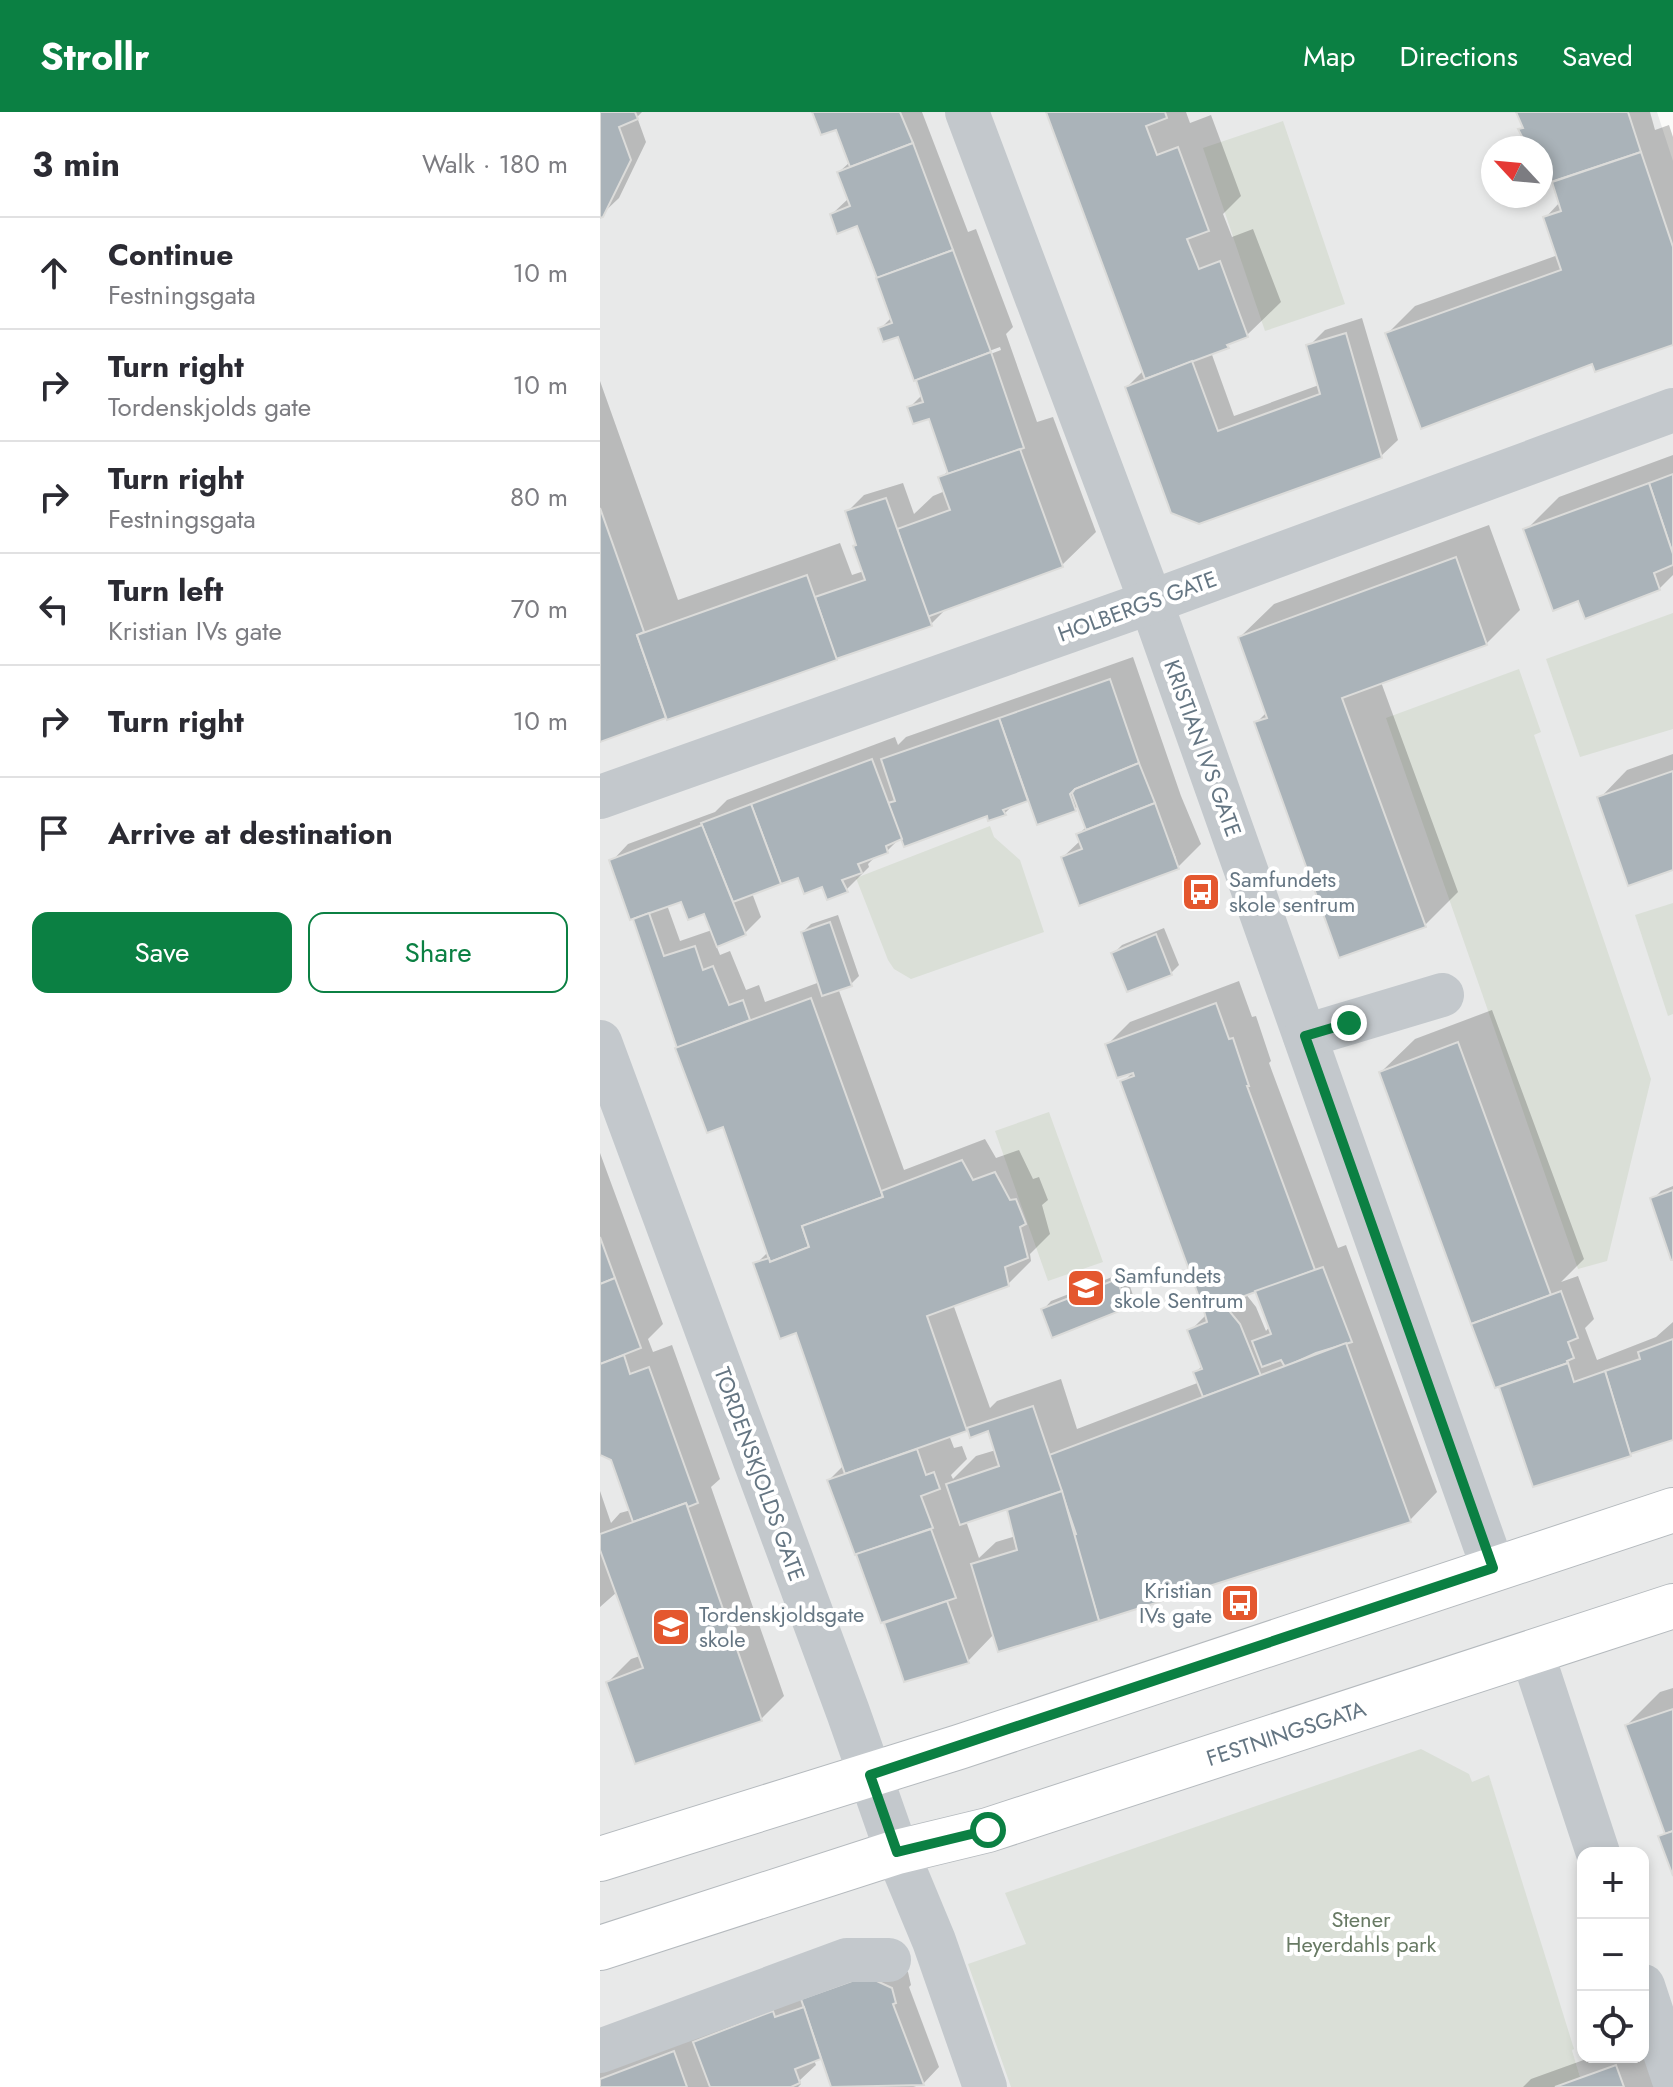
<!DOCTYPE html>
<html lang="en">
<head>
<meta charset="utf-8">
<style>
	body { margin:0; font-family:Jost,sans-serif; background:#f7f7f7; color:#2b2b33 }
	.controls { position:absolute; right:24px; bottom:24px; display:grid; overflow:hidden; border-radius:16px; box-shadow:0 4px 12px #0003 }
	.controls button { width:72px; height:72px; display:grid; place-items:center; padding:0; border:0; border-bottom:2px solid #e1e1e2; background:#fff; color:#2b2b33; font:40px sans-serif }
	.compass { position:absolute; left:881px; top:24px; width:72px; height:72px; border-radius:50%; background:#fff; box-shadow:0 4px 12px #0003; rotate:296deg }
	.stop { position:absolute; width:24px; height:24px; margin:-18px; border:6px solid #0b8043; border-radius:50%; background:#fff }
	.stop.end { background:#0b8043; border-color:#fff; box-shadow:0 2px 8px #0008 }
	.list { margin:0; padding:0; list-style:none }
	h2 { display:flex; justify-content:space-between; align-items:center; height:104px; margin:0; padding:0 32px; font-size:34px }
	h2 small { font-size:26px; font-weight:400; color:#7c7c81 }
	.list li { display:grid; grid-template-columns:52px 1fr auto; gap:24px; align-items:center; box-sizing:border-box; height:112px; padding:0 32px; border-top:2px solid #e1e1e2 }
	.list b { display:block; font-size:30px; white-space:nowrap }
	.list p { margin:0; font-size:26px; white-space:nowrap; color:#7c7c81 }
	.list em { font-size:26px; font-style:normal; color:#7c7c81 }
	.actions { display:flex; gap:16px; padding:24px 32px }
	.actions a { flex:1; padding:18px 0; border:2px solid #0b8043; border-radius:16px; text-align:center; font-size:28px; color:#0b8043 }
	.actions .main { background:#0b8043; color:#fff }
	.icon { flex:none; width:44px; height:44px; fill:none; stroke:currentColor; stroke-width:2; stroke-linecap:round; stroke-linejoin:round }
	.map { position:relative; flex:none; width:1073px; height:1975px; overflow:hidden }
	header { display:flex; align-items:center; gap:48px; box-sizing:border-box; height:112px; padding:0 40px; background:#0b8043; color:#fff }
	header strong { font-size:38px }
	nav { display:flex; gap:44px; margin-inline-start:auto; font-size:28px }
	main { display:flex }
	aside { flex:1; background:#fff }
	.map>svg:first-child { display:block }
</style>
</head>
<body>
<header>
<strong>Strollr</strong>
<nav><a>Map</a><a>Directions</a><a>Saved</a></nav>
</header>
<main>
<aside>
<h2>3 min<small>Walk · 180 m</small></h2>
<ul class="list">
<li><svg class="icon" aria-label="ahead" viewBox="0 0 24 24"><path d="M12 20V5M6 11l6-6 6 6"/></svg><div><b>Continue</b><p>Festningsgata</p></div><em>10 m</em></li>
<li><svg class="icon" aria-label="right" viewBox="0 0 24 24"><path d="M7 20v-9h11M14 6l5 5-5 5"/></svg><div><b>Turn right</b><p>Tordenskjolds gate</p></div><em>10 m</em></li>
<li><svg class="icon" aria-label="right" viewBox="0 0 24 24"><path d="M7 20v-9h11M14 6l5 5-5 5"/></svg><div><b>Turn right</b><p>Festningsgata</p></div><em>80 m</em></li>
<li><svg class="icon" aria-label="left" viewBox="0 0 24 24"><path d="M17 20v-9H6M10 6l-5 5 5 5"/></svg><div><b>Turn left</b><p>Kristian IVs gate</p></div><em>70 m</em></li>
<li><svg class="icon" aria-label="right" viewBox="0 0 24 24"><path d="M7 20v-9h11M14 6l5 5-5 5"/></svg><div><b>Turn right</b></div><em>10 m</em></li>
<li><svg class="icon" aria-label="arrive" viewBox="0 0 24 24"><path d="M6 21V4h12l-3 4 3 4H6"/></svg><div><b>Arrive at destination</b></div></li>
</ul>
<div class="actions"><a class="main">Save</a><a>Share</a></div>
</aside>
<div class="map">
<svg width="1073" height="1975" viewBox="0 0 1073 1975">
	<rect width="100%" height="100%" fill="#fafaf8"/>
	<path fill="#e8e9e9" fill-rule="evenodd" d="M 0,0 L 1057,0 L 1073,49 L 1073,1975 L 983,1975 L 889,1664 L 499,1975 L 0,1975 ZM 893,36 L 941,36 L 941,84 L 893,84 ZM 983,1741 L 1043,1741 L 1043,1945 L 983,1945 Z"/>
	<g fill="#dadfd7">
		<polygon points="683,9 745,192 665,219 603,36"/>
		<polygon points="1073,501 1073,617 980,645 946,547"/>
		<polygon points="919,557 941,620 934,623 1051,967 1007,1149 978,1157 786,606"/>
		<polygon points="390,714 394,725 420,748 444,820 311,867 294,857 288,848 256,766"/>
		<polygon points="1073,791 1073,902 1068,904 1035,803"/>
		<polygon points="449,1000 503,1150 448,1169 395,1019"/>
		<polygon points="821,1637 869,1662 872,1670 889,1663 974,1937 972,1938 983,1975 411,1975 368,1852 426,1832 405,1781"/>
	</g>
	<g fill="#0003" fill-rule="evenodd">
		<polygon points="0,0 42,0 37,5 46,30 19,86 0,104"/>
		<path d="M 214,0 L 322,0 L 368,120 L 376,117 L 413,215 L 406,222 L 437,310 L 453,305 L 496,420 L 462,453 L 348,495 L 331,512 L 0,628 L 0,269 L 78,488 L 240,431 L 252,463 L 264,459 L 247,400 L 264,383 L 303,371 L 314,402 L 333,384 L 345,379 L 341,366 L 349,358 L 330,304 L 309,296 L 323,282 L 299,222 L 280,217 L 292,205 L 258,112 L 232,102 L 249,86 L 239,60 L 250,50 L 237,15 ZM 400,235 L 401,238 L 335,263 L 335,259 Z"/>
		<polygon points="448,0 586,0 590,11 611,3 641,84 623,102 632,125 653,117 681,190 647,223 611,240 634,304 719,273 709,234 725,218 762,206 798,328 781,344 599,410 527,275 544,258"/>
		<polygon points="918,0 1050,0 1055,18 1069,13 1073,25 1073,231 993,250 787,222 815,194 958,143 945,106 960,90 953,68 943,71 941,36 930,36 921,18 924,14"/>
		<polygon points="1073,343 1073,463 1059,477 980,487 926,418 959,385"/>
		<polygon points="889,413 920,498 886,532 781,570 858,780 824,814 656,611 667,600 640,525 674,492"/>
		<path d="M 533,545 L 581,684 L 601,732 L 578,755 L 463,745 L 481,728 L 479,722 L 487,714 L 479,693 L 475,697 L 429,686 L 415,691 L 405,701 L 388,701 L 300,726 L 287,739 L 277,743 L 268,752 L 269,755 L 246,778 L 199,764 L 152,781 L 161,805 L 145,821 L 116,833 L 120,843 L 130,839 L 146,878 L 159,873 L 165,890 L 220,870 L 203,820 L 211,812 L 238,803 L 259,864 L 251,872 L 238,876 L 304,1058 L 385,1027 L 396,1046 L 419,1038 L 433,1067 L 439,1065 L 448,1088 L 442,1093 L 450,1122 L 430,1142 L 431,1149 L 408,1172 L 353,1192 L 390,1296 L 397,1289 L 461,1267 L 477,1317 L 600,1270 L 596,1260 L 603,1253 L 590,1219 L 607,1202 L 523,970 L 535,958 L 507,933 L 530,910 L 639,869 L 652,905 L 656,904 L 671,949 L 669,951 L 738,1136 L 746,1133 L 837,1380 L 810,1408 L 394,1522 L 368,1549 L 305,1567 L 285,1509 L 229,1368 L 244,1353 L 197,1219 L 156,1152 L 169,1139 L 124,1012 L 79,935 L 34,804 L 12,749 L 28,732 L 115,700 L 127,688 L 295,625 L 298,633 L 306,625 ZM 557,698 L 576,746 L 572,746 ZM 82,787 L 105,799 L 112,818 L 80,829 L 67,793 ZM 656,1177 L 670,1214 L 666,1219 L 656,1195 L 645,1181 ZM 368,1315 L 371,1323 L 389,1317 L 396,1338 L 376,1344 L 353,1367 L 351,1363 L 367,1347 L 362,1334 L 354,1336 L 349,1323 ZM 414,1393 L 409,1398 L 416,1424 L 396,1430 L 379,1446 L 366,1409 Z"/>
		<polygon points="1073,642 1073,756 1000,686 1027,658"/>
		<polygon points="564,816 579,853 571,861 528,878 514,841 522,833"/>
		<polygon points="892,898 984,1147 961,1170 978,1164 994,1207 985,1216 997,1248 1056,1225 1073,1210 1073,1326 1034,1339 1030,1342 901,1276 907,1270 781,960 815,927"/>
		<polygon points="0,1041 63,1212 48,1227 53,1240 72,1233 120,1367 111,1375 184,1584 161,1607 8,1570 31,1547 40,1544 17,1480 0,1495 0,1379 11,1411 20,1401 31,1398 13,1347 0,1340"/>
		<polygon points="1073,1074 1073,1145 1053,1087 1061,1079"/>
		<polygon points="525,1160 534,1186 526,1194 443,1198 451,1189"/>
		<polygon points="1073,1576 1073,1758 1061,1725 1066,1719 1027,1613 1060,1580"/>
		<polygon points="283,1849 308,1860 311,1873 309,1875 339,1955 323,1972 313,1975 233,1975 222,1945 214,1948 216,1953 200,1968 201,1972 198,1975 0,1975 0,1947"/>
		<polygon points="1043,1927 1061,1975 923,1975 931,1967 992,1945 1043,1945"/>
	</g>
	<g fill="#aab3b9" stroke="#dcdcda" stroke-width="2">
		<polygon points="0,0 35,0 38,7 19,15 31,48 3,105 0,106"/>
		<polygon points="212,0 300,0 313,31 250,55 236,18 221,23"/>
		<polygon points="446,0 565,0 567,6 546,14 557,43 578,35 609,119 587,127 599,157 620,149 648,225 627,233 629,236 545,267"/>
		<polygon points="916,0 1028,0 1041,40 942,73 941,36 928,36 918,17 923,16"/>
		<polygon points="313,31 353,138 277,166 257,114 237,122 230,102 250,94 237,60"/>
		<polygon points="1041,40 1073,135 1073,233 995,260 992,252 821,317 785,221 961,158 943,105 961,99 952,70"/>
		<polygon points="353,138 391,240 314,269 298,225 283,230 278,216 292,211 276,166"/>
		<polygon points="746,221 782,346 599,412 571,401 525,275 592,249 618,319 720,282 706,233"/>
		<polygon points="391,240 424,336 348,362 329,307 313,312 307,295 323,290 316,268"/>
		<polygon points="420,337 463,455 327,505 297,417 350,398 338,365"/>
		<polygon points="1073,362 1073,442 1049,371"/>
		<polygon points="1049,371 1073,442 1073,453 1054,461 1060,478 985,507 978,489 953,499 923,417"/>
		<polygon points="286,386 332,514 236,547 215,485 265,468 253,434 256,433 245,399"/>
		<polygon points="0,396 44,520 37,523 66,606 0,630"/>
		<polygon points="856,445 887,533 742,586 826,815 739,846 654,610 667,606 638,525"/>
		<polygon points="207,463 237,548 67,608 37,523"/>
		<polygon points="510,567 539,651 475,677 470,682 476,699 437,713 399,606"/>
		<polygon points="399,606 428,689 403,698 406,703 388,709 387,704 304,735 288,691 295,689 281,647"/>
		<polygon points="272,647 302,727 286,734 288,741 258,752 262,761 242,768 248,780 227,788 222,775 204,782 198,766 181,772 151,692"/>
		<polygon points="539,651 555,691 486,718 472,681 475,677"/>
		<polygon points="1073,659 1073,758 1028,774 997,685"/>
		<polygon points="555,691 579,757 479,794 461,745 482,737 476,722"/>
		<polygon points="151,692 181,772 133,790 101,711"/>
		<polygon points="102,713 146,823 117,835 104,802 88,808 81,790 30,808 9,748"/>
		<polygon points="49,801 64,844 95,834 103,858 113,854 129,893 143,888 150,908 77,936 33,807"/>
		<polygon points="230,810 252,874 222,884 201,820"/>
		<polygon points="556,822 572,863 527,880 511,841"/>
		<polygon points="211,886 283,1085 202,1114 209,1135 170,1150 123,1015 107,1021 75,936"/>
		<polygon points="616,891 629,927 633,926 649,974 647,974 715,1158 604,1199 520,969 534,964 533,961 517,966 505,932"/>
		<polygon points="858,930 951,1183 871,1212 779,960"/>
		<polygon points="362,1048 373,1068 395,1060 410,1088 416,1087 426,1112 420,1115 428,1146 405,1155 409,1174 327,1204 367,1319 245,1362 196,1221 180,1227 153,1151 169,1146 170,1150 209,1135 202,1114 283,1085 281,1079"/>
		<polygon points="1073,1078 1073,1148 1071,1148 1050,1086"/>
		<polygon points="0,1125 15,1166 0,1172"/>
		<polygon points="723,1155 752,1230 716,1241 685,1255 681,1248 662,1255 652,1229 671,1222 655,1179"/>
		<polygon points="15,1166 41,1236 0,1252 0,1172"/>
		<polygon points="517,1167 527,1196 452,1226 441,1197"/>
		<polygon points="961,1179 978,1226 968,1230 974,1246 967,1249 968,1251 895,1276 871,1212"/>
		<polygon points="626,1190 630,1200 640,1212 661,1264 603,1285 593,1260 602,1257 587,1218 607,1210 604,1199"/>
		<polygon points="1073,1227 1073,1328 1030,1342 1005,1259 1040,1247 1038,1240"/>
		<polygon points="746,1231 811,1410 499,1509 473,1423 476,1422 449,1343"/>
		<polygon points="24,1243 30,1262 49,1255 98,1391 88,1395 86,1391 33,1410 11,1348 0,1343 0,1252"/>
		<polygon points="968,1251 974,1270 1005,1259 1031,1344 933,1375 899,1275"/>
		<polygon points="433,1294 462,1379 360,1413 346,1372 399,1354 388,1319 370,1326 367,1316"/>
		<polygon points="317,1337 326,1363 334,1360 340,1377 321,1384 333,1416 255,1443 227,1368"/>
		<polygon points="462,1379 499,1509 398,1540 371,1452 417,1438 407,1398"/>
		<polygon points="86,1391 162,1609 35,1652 6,1570 43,1556 0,1438 0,1422"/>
		<polygon points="331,1417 356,1486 281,1511 256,1442"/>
		<polygon points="347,1489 369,1551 304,1570 284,1511"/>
		<polygon points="1073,1597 1073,1719 1065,1722 1025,1613"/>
		<polygon points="1073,1719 1073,1764 1058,1724"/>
		<polygon points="266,1864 292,1876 296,1891 293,1892 324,1973 231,1975 201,1887"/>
		<polygon points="204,1895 221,1947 195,1957 200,1971 191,1975 110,1975 93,1930 173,1899 175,1905"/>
		<polygon points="74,1939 87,1975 0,1975 0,1967"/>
		<polygon points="1016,1953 1024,1975 955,1975"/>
	</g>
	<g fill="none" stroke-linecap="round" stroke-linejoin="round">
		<defs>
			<g id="major">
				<polyline points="0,1747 359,1635 1073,1398"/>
				<polyline points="0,1836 297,1740 388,1718 1073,1494"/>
			</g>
		</defs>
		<use href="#major" stroke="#b5babe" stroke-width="46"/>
		<g stroke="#c3c8cc" stroke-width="44">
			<polyline points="367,0 551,490 893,1456"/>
			<polyline points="0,685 551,490 1073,298"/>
			<polyline points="705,924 842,883"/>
			<polyline points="0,930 248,1600 297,1740 334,1829 385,1975"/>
			<polyline points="932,1541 998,1741"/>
			<polyline points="1043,1874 1073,1965"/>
			<polyline points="0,1939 247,1848 289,1848"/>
		</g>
		<use href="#major" stroke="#fff" stroke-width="44"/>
	</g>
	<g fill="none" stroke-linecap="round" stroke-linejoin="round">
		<polyline stroke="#0b8043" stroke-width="10" points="388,1718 297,1740 270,1663 893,1456 705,924 749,911"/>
	</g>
	<defs>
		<symbol id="bus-square" viewBox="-11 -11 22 22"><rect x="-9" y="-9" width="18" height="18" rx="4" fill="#e4572e" stroke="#fff"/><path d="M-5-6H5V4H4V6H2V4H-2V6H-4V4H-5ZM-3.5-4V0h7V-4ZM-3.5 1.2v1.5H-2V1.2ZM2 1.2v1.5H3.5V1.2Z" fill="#fff"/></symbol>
		<symbol id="school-square" viewBox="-11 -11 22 22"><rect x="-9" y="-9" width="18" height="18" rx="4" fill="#e4572e" stroke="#fff"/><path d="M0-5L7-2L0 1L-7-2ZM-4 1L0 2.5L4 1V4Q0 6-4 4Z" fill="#fff"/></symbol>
	</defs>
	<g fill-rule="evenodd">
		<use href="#bus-square" x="579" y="758" width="44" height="44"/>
		<use href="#school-square" x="464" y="1154" width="44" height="44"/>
		<use href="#bus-square" x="618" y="1469" width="44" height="44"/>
		<use href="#school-square" x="49" y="1493" width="44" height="44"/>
	</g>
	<g text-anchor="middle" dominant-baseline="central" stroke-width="8" stroke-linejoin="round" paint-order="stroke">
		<g font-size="22" fill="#657683" stroke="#fff">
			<text transform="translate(537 494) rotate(-20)">HOLBERGS GATE</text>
			<text transform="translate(603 636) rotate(70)">KRISTIAN IVS GATE</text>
			<text transform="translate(160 1362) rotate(70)">TORDENSKJOLDS GATE</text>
			<text transform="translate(686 1621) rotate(-18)">FESTNINGSGATA</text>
		</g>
		<g font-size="22" fill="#657683" stroke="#fff" text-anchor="start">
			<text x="629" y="767">Samfundets<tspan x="629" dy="25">skole sentrum</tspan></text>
			<text x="514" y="1163">Samfundets<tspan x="514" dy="25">skole Sentrum</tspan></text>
			<text x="612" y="1478" text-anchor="end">Kristian<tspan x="612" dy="25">IVs gate</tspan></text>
			<text x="99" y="1502">Tordenskjoldsgate<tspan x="99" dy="25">skole</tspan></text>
		</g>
		<g font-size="22" fill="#687a64" stroke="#fff">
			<text x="761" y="1807">Stener<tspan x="761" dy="25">Heyerdahls park</tspan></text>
		</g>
	</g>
</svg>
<div class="controls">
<button>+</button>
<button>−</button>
<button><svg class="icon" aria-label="locate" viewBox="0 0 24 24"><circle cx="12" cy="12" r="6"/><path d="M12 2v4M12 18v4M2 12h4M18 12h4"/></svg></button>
</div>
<svg class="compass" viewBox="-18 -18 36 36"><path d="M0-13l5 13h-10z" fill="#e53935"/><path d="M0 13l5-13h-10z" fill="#7c7c81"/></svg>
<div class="stop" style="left:388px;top:1718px"></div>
<div class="stop end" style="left:749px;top:911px"></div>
</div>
</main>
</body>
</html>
